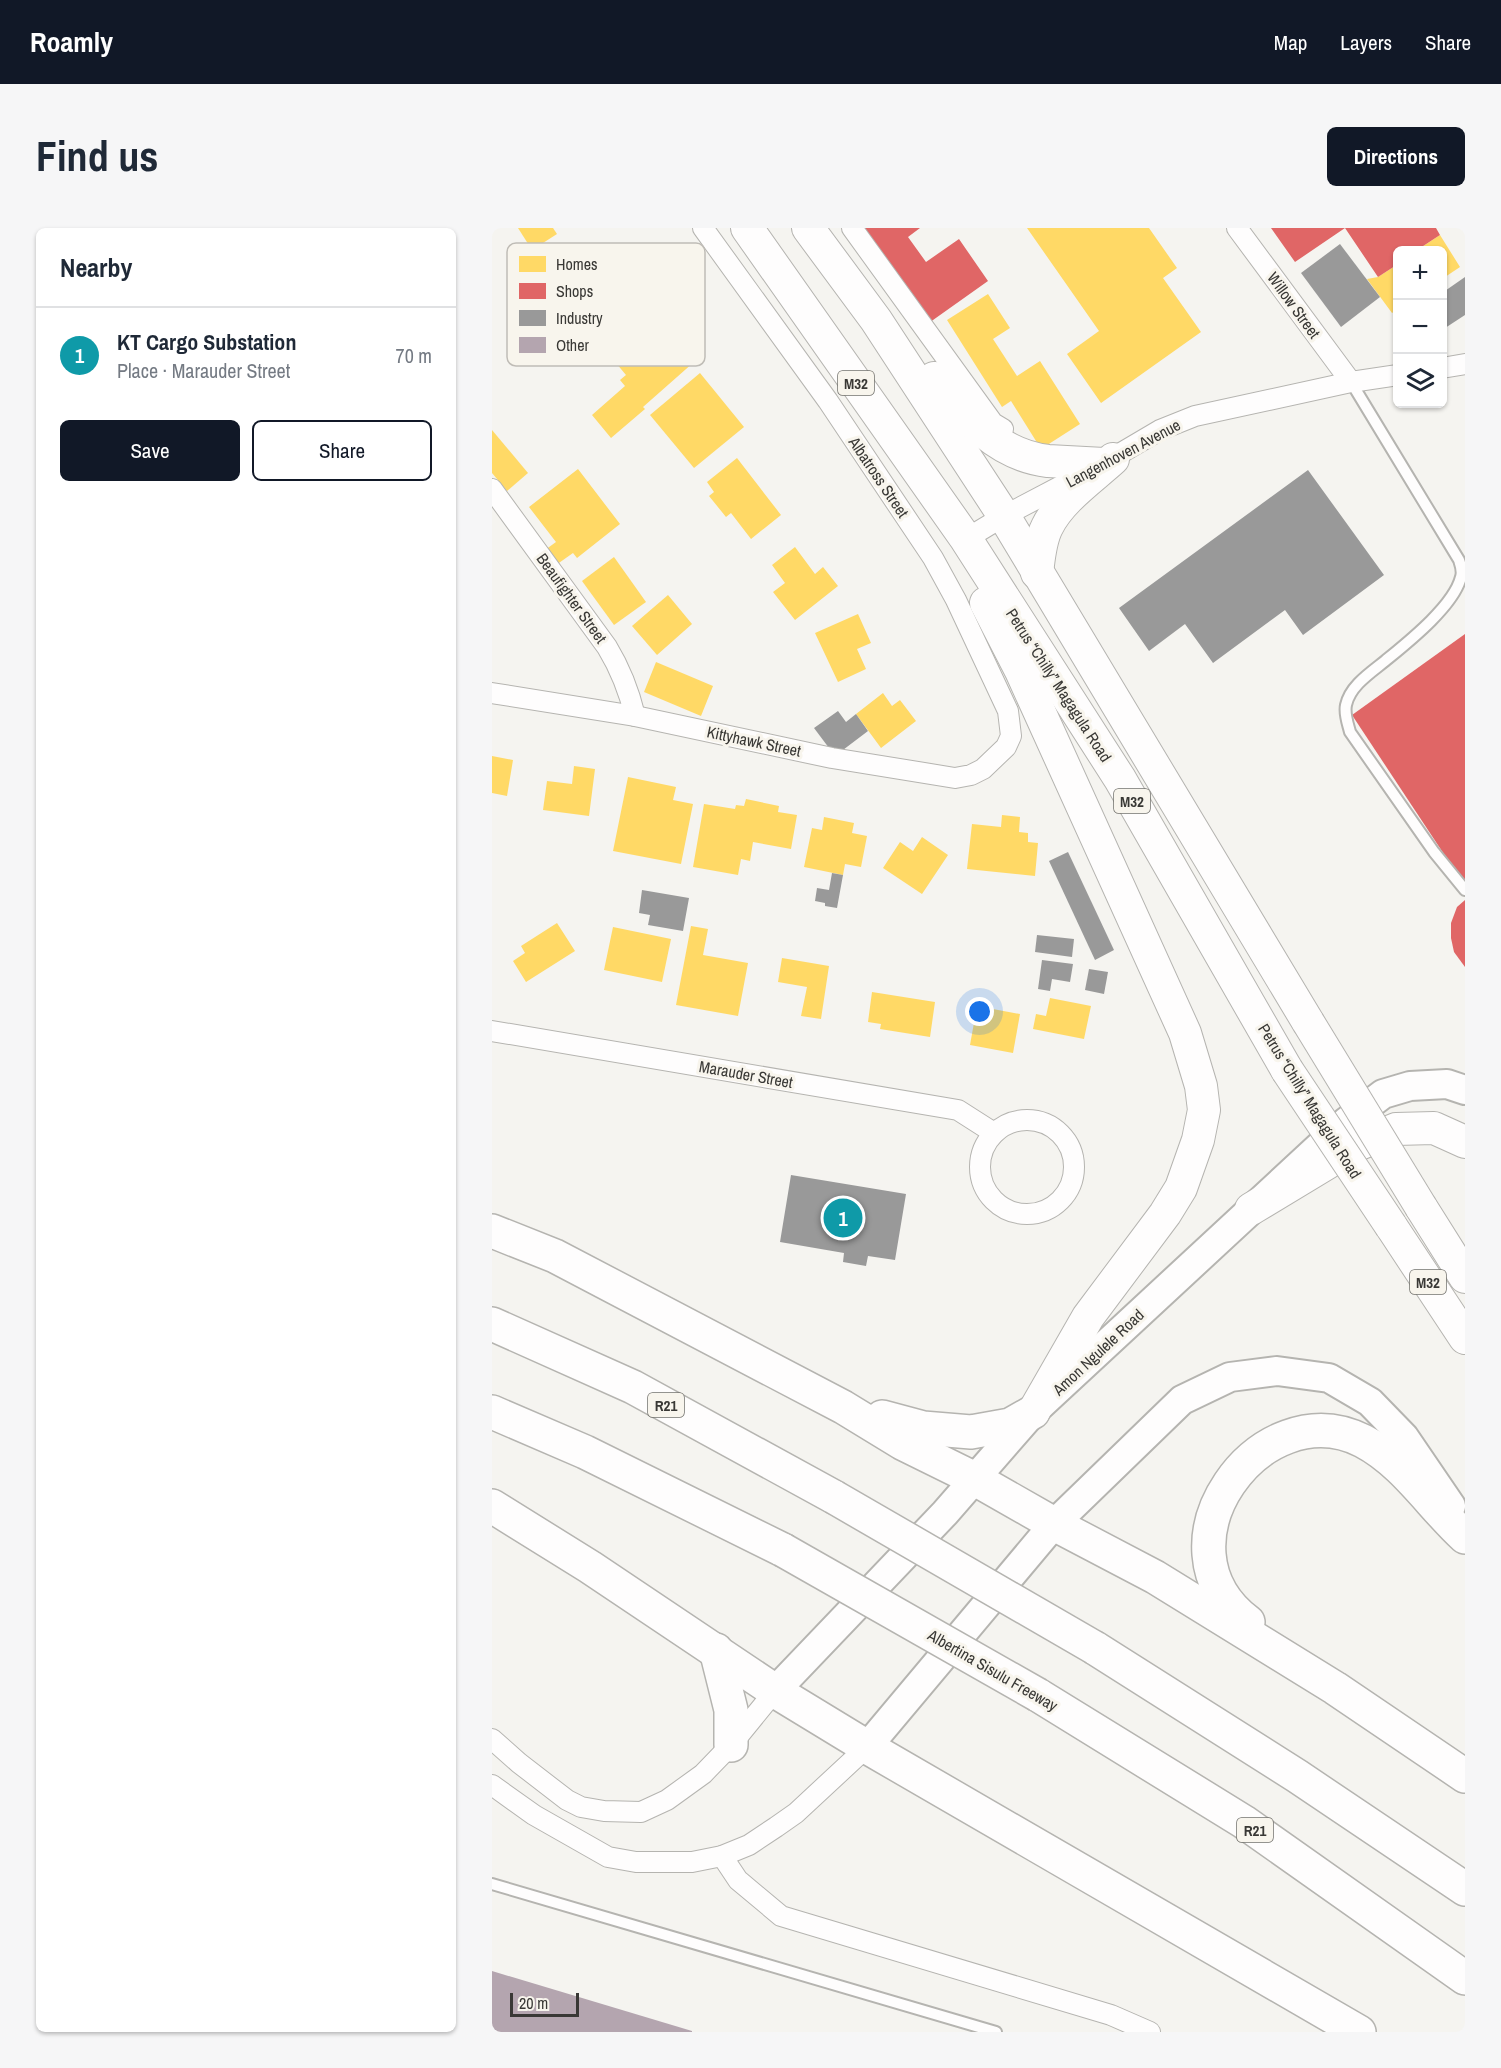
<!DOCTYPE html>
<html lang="en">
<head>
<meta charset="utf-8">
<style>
	body { margin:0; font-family:"Archivo Narrow",sans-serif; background:#f6f6f7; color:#1f2937 }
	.controls { position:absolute; right:18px; top:18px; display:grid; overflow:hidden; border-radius:9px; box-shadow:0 2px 4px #0004 }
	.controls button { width:54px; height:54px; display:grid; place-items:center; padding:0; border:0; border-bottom:2px solid #e0e1e3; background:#fff; color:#1f2937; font:30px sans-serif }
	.scale { position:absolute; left:18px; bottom:15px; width:69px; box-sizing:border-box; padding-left:6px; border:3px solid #393835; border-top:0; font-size:16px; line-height:21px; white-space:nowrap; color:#393835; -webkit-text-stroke:4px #f8f5ed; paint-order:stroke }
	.you { position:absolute; left:488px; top:784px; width:21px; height:21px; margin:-15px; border:4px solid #fff; border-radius:50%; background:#1a73e8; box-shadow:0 0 0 9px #1a73e833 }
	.badge { display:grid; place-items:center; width:39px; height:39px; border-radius:50%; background:#111827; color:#fff; font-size:20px; font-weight:700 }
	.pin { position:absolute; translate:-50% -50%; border:3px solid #fff; box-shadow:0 2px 6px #0006 }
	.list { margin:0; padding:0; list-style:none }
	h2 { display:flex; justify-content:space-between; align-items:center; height:78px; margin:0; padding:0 24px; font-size:26px }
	h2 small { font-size:20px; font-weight:400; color:#747a83 }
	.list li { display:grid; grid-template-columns:39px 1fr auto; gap:18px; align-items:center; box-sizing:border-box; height:96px; padding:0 24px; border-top:2px solid #e0e1e3 }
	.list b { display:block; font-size:22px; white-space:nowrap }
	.list p { margin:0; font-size:20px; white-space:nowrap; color:#747a83 }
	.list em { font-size:20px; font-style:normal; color:#747a83 }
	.actions { display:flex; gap:12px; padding:18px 24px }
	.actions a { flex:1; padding:14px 0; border:2px solid #111827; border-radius:9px; text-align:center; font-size:21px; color:#111827 }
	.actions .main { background:#111827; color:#fff }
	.icon { flex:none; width:33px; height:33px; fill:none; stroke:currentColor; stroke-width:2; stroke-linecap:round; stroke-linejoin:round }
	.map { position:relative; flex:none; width:973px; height:1804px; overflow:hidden; border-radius:9px }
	header { display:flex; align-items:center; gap:36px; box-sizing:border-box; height:84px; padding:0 30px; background:#111827; color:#fff }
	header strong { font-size:28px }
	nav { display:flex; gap:33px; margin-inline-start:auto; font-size:21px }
	.intro { display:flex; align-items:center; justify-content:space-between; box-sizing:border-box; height:144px; padding:0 36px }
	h1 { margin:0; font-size:42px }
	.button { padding:15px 27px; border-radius:9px; background:#111827; color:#fff; font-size:21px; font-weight:700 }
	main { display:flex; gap:36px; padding:0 36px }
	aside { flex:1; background:#fff; border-radius:9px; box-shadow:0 2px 4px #0004 }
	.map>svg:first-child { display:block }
</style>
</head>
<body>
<header>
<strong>Roamly</strong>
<nav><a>Map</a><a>Layers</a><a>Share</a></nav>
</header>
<div class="intro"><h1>Find us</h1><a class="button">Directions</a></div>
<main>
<aside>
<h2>Nearby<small></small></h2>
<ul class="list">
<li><span class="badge" style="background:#0f9aa8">1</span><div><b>KT Cargo Substation</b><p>Place · Marauder Street</p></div><em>70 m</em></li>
</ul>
<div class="actions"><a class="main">Save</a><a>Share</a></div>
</aside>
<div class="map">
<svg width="973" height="1804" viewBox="0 0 973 1804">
	<rect width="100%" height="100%" fill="#f5f4f0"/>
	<g fill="#ffd966">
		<polygon points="26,0 61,0 65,6 40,22"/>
		<polygon points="535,0 657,0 685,40 671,50 709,104 609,175 575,126 607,103"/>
		<polygon points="948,7 968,39 950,51 950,22 925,22"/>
		<polygon points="906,36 906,81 900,85 875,51 886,49"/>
		<polygon points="496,66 518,100 501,111 525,148 548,133 588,196 549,221 519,173 510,179 455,92"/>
		<polygon points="161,86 202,134 151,179 153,181 119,210 100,187 133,158 128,152 134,147 109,117 134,95 141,104"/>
		<polygon points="208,145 252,199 202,240 158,187"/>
		<polygon points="0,202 36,245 15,263 0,245"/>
		<polygon points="245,230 289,287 259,311 239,285 234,289 217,268 222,264 215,254"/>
		<polygon points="86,241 128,296 85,330 81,325 64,337 53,322 64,314 37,279"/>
		<polygon points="303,319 323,346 331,339 346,358 303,392 281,364 293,355 280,337"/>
		<polygon points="122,329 154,374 122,397 90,353"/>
		<polygon points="176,367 200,396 165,427 140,398"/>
		<polygon points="366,386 379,415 365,421 374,441 346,454 323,405"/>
		<polygon points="164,434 221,458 209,488 152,464"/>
		<polygon points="391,465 400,478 408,472 424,493 389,520 364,486"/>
		<polygon points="0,528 21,532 15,568 0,565"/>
		<polygon points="82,538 103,541 97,588 51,582 55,553 80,556"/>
		<polygon points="136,549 184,559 181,572 201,576 189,636 121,623"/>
		<polygon points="254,571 287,578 286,584 305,587 299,621 261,614 258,633 249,631 246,647 201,639 212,576 243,581 244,577 252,578"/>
		<polygon points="510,587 528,589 527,604 536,605 536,614 546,615 543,648 475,641 480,596 509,599"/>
		<polygon points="332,589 362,595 360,605 375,608 369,639 353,636 351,647 312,639 320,600 330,602"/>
		<polygon points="430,609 456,627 430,666 391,640 408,614 421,623"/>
		<polygon points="65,695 83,723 34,754 21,733 33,725 29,718"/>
		<polygon points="199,698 216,701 211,727 256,735 246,788 184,777"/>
		<polygon points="121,699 179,711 170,754 112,742"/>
		<polygon points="290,730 337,738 329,791 309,788 315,759 286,754"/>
		<polygon points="380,764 443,774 438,809 388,801 389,796 376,794"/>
		<polygon points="558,770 599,778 592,811 541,801 544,786 554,788"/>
		<polygon points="485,778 528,786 521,825 478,817"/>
	</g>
	<g fill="#e06666">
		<polygon points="365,0 428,0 416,9 434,34 467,11 496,53 434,97"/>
		<polygon points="779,0 944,0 948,7 925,22 906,22 906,36 886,49 853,0 803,34"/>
		<polygon points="973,406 973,658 860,487"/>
		<polygon points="973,672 973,739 962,724 959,710 959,695 965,679"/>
	</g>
	<g fill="#999">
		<polygon points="848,16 888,69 849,99 809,45"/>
		<polygon points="973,49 973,87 950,102 950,65"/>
		<polygon points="816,242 892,347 811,407 793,382 721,435 693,396 657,423 627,380"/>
		<polygon points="346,483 354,494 364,486 376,503 343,528 322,500"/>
		<polygon points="576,624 622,722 603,732 557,633"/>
		<polygon points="340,645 351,647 345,680 333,678 333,675 323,673 325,660 337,662"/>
		<polygon points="150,662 197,670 191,703 156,697 158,687 147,685"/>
		<polygon points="545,707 582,711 580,729 543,724"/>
		<polygon points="550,732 581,736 578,754 560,751 558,763 546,761"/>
		<polygon points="597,741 616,744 612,766 593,762"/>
		<polygon points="299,947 414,966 403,1032 376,1028 374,1038 351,1034 352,1025 288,1014"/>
	</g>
	<polygon fill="#b4a5af" points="0,1743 200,1803 200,1804 0,1804"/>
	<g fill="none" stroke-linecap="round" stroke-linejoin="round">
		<defs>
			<g id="service">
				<path d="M 859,154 L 967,332 C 969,338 971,343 969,349 C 962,378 915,415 893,433 C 878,445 858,458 854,477 C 852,486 856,496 858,504 L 942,624 L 973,662"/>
				<polyline points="0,1656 504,1804"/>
			</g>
			<g id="minor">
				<polyline points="360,0 501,195 511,201"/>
				<polyline points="745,0 859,154"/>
				<polyline points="950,140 973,136"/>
				<polyline points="612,235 668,202 703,188 859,154 906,147"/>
				<path d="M 0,261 L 115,419 C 129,442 137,463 143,488"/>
				<polyline points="474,311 512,288 586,249"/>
				<polyline points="0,465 143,488 340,530 463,550 479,547 491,541 514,519 519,508 516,483 464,372 441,330 336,173 211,0"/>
				<polyline points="0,803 466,882 502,905"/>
				<circle cx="535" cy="939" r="47"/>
				<polyline points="0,1511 27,1535 75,1572 89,1579 112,1583 149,1584 175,1572 211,1546 239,1517 283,1463"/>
				<polyline points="0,1557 42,1587 116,1629 144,1634 200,1634 230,1628 257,1617 284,1599 304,1585 375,1519"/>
				<polyline points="230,1628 246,1652 289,1688 619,1787 658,1804"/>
			</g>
			<g id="secondary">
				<polyline points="283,1463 453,1285 541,1184 854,894 891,866 918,858 955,856 973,862"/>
				<polyline points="375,1519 562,1296 690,1172 738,1149 785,1143 837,1150 878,1174 912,1209 959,1278"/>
			</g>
			<g id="primary">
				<polyline points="255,0 474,311 628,551 795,842"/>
				<polyline points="316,0 384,92 512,288 816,794"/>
				<path d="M 442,150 C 473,188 504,227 556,233 C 574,234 593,235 612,236"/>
				<path d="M 545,345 C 547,329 548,313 555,299 C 568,272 599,251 621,231"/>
				<polyline points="494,375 529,443 693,805 709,858 712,882 706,912 689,960 673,986 596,1089 542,1183"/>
				<polyline points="929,979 973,1049"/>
				<polyline points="759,981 865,917 904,901 942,900 973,914"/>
				<polyline points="899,998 973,1110"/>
			</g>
			<g id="motorway">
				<polyline points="0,1003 63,1028 351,1179 410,1215 483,1251 562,1296 663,1349 843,1460 973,1548"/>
				<polyline points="0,1096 141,1159 342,1269"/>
				<polyline points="0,1184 93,1224 291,1322"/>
				<polyline points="390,1189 431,1200 479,1204 518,1197 541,1184"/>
				<polyline points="0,1278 98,1339 283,1463 375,1519 867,1804"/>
				<path d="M 756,1394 C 655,1318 769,1161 871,1213 C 913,1235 939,1278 973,1309"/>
				<polyline points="603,1420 805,1548 973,1661"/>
				<polyline points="224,1422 239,1482 239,1517"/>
				<polyline points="546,1467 752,1594 973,1750"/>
			</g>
		</defs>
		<use href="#service" stroke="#b5b4b0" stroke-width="14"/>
		<use href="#minor" stroke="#b5b4b0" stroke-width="22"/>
		<use href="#secondary" stroke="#b5b4b0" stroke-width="32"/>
		<use href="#primary" stroke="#b5b4b0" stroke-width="34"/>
		<use href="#motorway" stroke="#b5b4b0" stroke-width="36"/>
		<use href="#service" stroke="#fefdfd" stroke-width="10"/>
		<use href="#minor" stroke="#fefdfd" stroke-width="20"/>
		<use href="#secondary" stroke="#fefdfd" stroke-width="28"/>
		<use href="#primary" stroke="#fefdfd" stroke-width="32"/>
		<use href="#motorway" stroke="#fefdfd" stroke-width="33"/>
		<defs>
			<g id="primary-bridge">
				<polyline points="816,794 929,979"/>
				<polyline points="795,842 899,998"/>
			</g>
			<g id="motorway-bridge">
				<polyline points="342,1269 603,1420"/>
				<polyline points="291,1322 546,1467"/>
			</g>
		</defs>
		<use href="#primary-bridge" stroke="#b5b4b0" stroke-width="34" stroke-linecap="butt"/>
		<use href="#motorway-bridge" stroke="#b5b4b0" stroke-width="36" stroke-linecap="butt"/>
		<use href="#primary-bridge" stroke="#fefdfd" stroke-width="32"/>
		<use href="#motorway-bridge" stroke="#fefdfd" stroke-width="33"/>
	</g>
	<g text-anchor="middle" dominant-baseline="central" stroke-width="6" stroke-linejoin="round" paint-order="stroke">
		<g fill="#f8f5ed" stroke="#72716c" stroke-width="1.5">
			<rect x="346" y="143" width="36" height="24" rx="4.5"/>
			<rect x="622" y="561" width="36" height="24" rx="4.5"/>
			<rect x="918" y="1042" width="36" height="24" rx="4.5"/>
			<rect x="156" y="1165" width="36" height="24" rx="4.5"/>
			<rect x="745" y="1590" width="36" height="24" rx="4.5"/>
		</g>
		<g font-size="15" font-weight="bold" fill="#393835">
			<text x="364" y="155">M32</text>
			<text x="640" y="573">M32</text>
			<text x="936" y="1054">M32</text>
			<text x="174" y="1177">R21</text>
			<text x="763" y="1602">R21</text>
		</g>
		<g font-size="16" fill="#393835" stroke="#f8f5ed">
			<text transform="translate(802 77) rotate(54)">Willow Street</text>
			<text transform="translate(631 225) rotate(-28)">Langenhoven Avenue</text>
			<text transform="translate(387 249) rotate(56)">Albatross Street</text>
			<text transform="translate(80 370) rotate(54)">Beaufighter Street</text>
			<text transform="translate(567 457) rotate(57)">Petrus “Chilly” Magagula Road</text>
			<text transform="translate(262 513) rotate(12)">Kittyhawk Street</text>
			<text transform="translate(254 846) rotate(10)">Marauder Street</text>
			<text transform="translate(818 873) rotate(58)">Petrus “Chilly” Magagula Road</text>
			<text transform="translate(606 1124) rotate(-43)">Amon Ngulele Road</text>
			<text transform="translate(501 1442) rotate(30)">Albertina Sisulu Freeway</text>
		</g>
	</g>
	<rect x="15" y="15" width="198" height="123" rx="9" fill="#f8f5ed" stroke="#bfbcb6" stroke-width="1.5"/>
	<rect x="27" y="28" width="27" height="16" fill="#ffd966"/>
	<rect x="27" y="55" width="27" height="16" fill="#e06666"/>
	<rect x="27" y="82" width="27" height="16" fill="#999"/>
	<rect x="27" y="109" width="27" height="16" fill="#b4a5af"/>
	<g font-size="16" fill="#393835">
		<text x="64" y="42">Homes</text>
		<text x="64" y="69">Shops</text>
		<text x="64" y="96">Industry</text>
		<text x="64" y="123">Other</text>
	</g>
</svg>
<div class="controls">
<button>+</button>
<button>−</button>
<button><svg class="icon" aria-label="layers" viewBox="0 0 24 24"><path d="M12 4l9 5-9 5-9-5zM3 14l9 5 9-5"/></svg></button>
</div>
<div class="scale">20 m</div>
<div class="you"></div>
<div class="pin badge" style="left:351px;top:990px;background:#0f9aa8">1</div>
</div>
</main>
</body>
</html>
